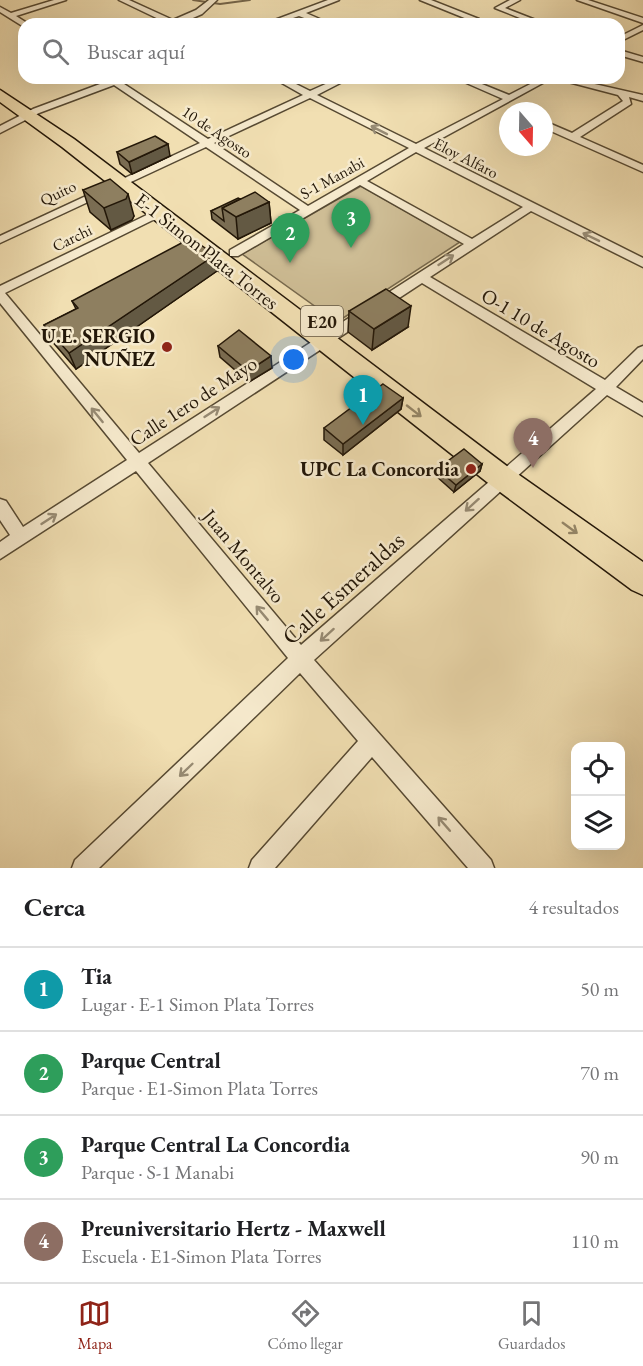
<!DOCTYPE html>
<html lang="es">
<head>
<meta charset="utf-8">
<style>
	body { margin:0; font-family:"EB Garamond",serif; background:#f2f2f2; color:#202124 }
	.controls { position:absolute; right:18px; bottom:18px; display:grid; overflow:hidden; border-radius:12px; box-shadow:0 6px 24px #0002 }
	.controls button { width:54px; height:54px; display:grid; place-items:center; padding:0; border:0; border-bottom:2px solid #e0e0e0; background:#fff; color:#202124; font:30px sans-serif }
	.compass { position:absolute; left:499px; top:102px; width:54px; height:54px; border-radius:50%; background:#fff; box-shadow:0 6px 24px #0002; rotate:160deg }
	.you { position:absolute; left:294px; top:360px; width:21px; height:21px; margin:-15px; border:4px solid #fff; border-radius:50%; background:#1a73e8; box-shadow:0 0 0 9px #1a73e833 }
	.badge { display:grid; place-items:center; width:39px; height:39px; border-radius:50%; background:#8f2418; color:#fff; font-size:20px; font-weight:700 }
	.pin { position:absolute; translate:-50% -50px; filter:drop-shadow(0 2px 3px #0008) }
	.pin::after { content:''; position:absolute; top:32px; width:21px; height:18px; background:inherit; clip-path:polygon(0 0,100% 0,50% 100%) }
	.list { margin:0; padding:0; list-style:none }
	h2 { display:flex; justify-content:space-between; align-items:center; height:78px; margin:0; padding:0 24px; font-size:26px }
	h2 small { font-size:20px; font-weight:400; color:#757577 }
	.list li { display:grid; grid-template-columns:39px 1fr auto; gap:18px; align-items:center; box-sizing:border-box; height:84px; padding:0 24px; border-top:2px solid #e0e0e0 }
	.list b { display:block; font-size:22px; white-space:nowrap }
	.list p { margin:0; font-size:20px; white-space:nowrap; color:#757577 }
	.list em { font-size:20px; font-style:normal; color:#757577 }
	.icon { flex:none; width:33px; height:33px; fill:none; stroke:currentColor; stroke-width:2; stroke-linecap:round; stroke-linejoin:round }
	.map { position:relative; flex:none; width:643px; height:868px; overflow:hidden }
	.search { position:absolute; background:#fff; box-shadow:0 6px 24px #0002; left:18px; right:18px; top:18px; height:66px; display:flex; align-items:center; gap:15px; box-sizing:border-box; padding:0 21px; border-radius:18px; color:#757577; font-size:22px }
	.sheet { height:414px; background:#fff }
	nav { display:flex; justify-content:space-around; align-items:center; box-sizing:border-box; height:84px; border-top:2px solid #e0e0e0; background:#fff; font-size:16px; color:#757577 }
	nav a { display:grid; justify-items:center; gap:3px }
	nav .on { color:#8f2418 }
	.map>svg:first-child { display:block }
</style>
</head>
<body>
<div class="map">
<svg width="643" height="868" viewBox="0 0 643 868">
	<rect width="100%" height="100%" fill="#f1dfb2"/>
	<filter id="stains"><feTurbulence type="fractalNoise" baseFrequency=".00333" numOctaves="4"/><feColorMatrix values="0 0 0 0 .2 0 0 0 0 .09 0 0 0 0 .02 0 0 0 .5 -.17"/></filter>
	<radialGradient id="worn" r=".72"><stop offset=".6" stop-color="#630" stop-opacity="0"/><stop offset="1" stop-color="#630" stop-opacity=".3"/></radialGradient>
	<polygon fill="#cebd95" stroke="#786a4e" stroke-width="1.5" points="361,186 460,242 337,322 242,254"/>
	<g fill="none" stroke-linecap="round" stroke-linejoin="round">
		<polyline stroke="#75664b" stroke-width="2" points="193,0 220,4 250,0"/>
		<defs>
			<g id="street">
				<polygon points="54,0 66,0 16,16 27,23 24,27 0,12 0,7 11,13"/>
				<polygon points="119,0 129,0 173,20 196,10 209,0 217,0 202,14 179,24 169,24"/>
				<polygon points="328,0 339,0 306,13 331,24 320,24 299,16 275,24 264,24"/>
				<polygon points="420,0 431,0 479,19 472,21"/>
				<polygon points="510,0 520,0 505,8 546,24 535,24 495,8"/>
				<polygon points="577,0 588,0 643,18 643,23"/>
				<polygon points="643,25 643,30 619,42 619,37"/>
				<polygon points="619,50 643,57 643,62 619,55"/>
				<path d="M 106,78 L 125,78 L 121,82 L 208,139 L 303,95 L 273,78 L 284,78 L 310,91 L 339,78 L 350,78 L 317,95 L 416,144 L 503,99 L 455,78 L 467,78 L 509,95 L 542,78 L 552,78 L 424,148 L 643,258 L 643,267 L 531,211 L 430,277 L 605,380 L 638,348 L 643,346 L 643,359 L 616,387 L 643,403 L 643,416 L 607,395 L 314,660 L 491,860 L 494,868 L 468,868 L 372,757 L 275,868 L 249,868 L 252,860 L 358,741 L 300,673 L 99,868 L 72,868 L 75,860 L 288,658 L 136,471 L 0,559 L 0,542 L 10,535 L 0,520 L 0,499 L 6,501 L 23,527 L 127,460 L 0,303 L 0,286 L 155,211 L 163,211 L 163,215 L 5,293 L 139,453 L 464,244 L 360,185 L 238,256 L 230,256 L 230,250 L 300,210 L 206,147 L 0,243 L 0,236 L 200,143 L 114,85 L 39,113 L 0,133 L 0,126 L 33,109 L 108,81 ZM 310,98 L 409,148 L 308,206 L 214,143 ZM 416,152 L 523,207 L 472,239 L 367,181 ZM 422,283 L 596,389 L 301,645 L 148,463 Z"/>
				<polygon points="553,78 568,78 643,95 643,101 629,97 631,104 580,137 643,165 643,172 544,128 544,121 572,133 623,101 618,95"/>
			</g>
			<polygon id="highway" points="0,90 74,139 512,470 643,562 643,595 632,590 492,486 62,147 0,102"/>
		</defs>
		<use href="#street" stroke="#564932" stroke-width="3"/>
		<use href="#highway" stroke="#231708" stroke-width="3"/>
		<use href="#street" fill="#f6eacd" fill-rule="evenodd"/>
		<use href="#highway" fill="#f1dfb2" fill-rule="evenodd"/>
	</g>
	<g fill="#7a6d53" stroke="#231708" stroke-width="1.5">
		<polygon points="117,152 170,156 132,174 120,164"/>
		<polygon points="83,190 134,216 132,220 111,230 90,212"/>
		<polygon points="240,199 269,202 271,223 238,239 212,219 211,211"/>
		<polygon points="217,271 76,369 51,340 44,325 76,309 72,301"/>
		<polygon points="349,311 408,327 372,350 348,332"/>
		<polygon points="218,346 272,368 249,382 220,357"/>
		<polygon points="403,398 401,409 343,455 324,440 324,428"/>
		<polygon points="482,464 480,471 454,492 436,476 437,469"/>
	</g>
	<g fill="#635943" stroke="#231708" stroke-width="1.5">
		<polygon points="168,144 170,156 132,174 129,162"/>
		<polygon points="128,194 134,216 132,220 111,230 104,208"/>
		<polygon points="269,202 271,223 238,239 236,217"/>
		<polygon points="215,255 217,271 76,369 69,353"/>
		<polygon points="411,306 408,327 372,350 374,329"/>
		<polygon points="271,356 272,368 249,382 248,371"/>
		<polygon points="403,398 401,409 343,455 343,444"/>
		<polygon points="482,464 480,471 454,492 456,485"/>
	</g>
	<g fill="#8e7f60" stroke="#231708" stroke-width="1.5">
		<polygon points="155,136 168,144 129,162 117,152"/>
		<polygon points="110,179 128,194 126,199 104,208 83,190"/>
		<polygon points="255,192 269,202 236,217 222,208"/>
		<polygon points="238,198 240,199 222,208 224,221 211,211"/>
		<polygon points="191,238 215,255 69,353 44,325 78,308 72,301"/>
		<polygon points="386,289 411,306 374,329 349,311"/>
		<polygon points="239,330 271,356 248,371 218,346"/>
		<polygon points="383,384 403,398 343,444 324,428"/>
		<polygon points="464,449 482,464 456,485 437,469"/>
	</g>
	<defs><path id="oneway-shaft" d="M-6 0H5M1.5-3L5.5 0L1.5 3" fill="none" stroke-width="1.6" stroke-linecap="round" stroke-linejoin="round" transform="scale(1.5)"/></defs>
	<g stroke="#978b74">
		<use href="#oneway-shaft" transform="translate(379 130) rotate(-153)"/>
		<use href="#oneway-shaft" transform="translate(591 237) rotate(-154)"/>
		<use href="#oneway-shaft" transform="translate(446 260) rotate(-33)"/>
		<use href="#oneway-shaft" transform="translate(212 412) rotate(-33)"/>
		<use href="#oneway-shaft" transform="translate(97 415) rotate(-129)"/>
		<use href="#oneway-shaft" transform="translate(472 505) rotate(138)"/>
		<use href="#oneway-shaft" transform="translate(49 519) rotate(-33)"/>
		<use href="#oneway-shaft" transform="translate(262 613) rotate(-130)"/>
		<use href="#oneway-shaft" transform="translate(327 635) rotate(138)"/>
		<use href="#oneway-shaft" transform="translate(186 770) rotate(136)"/>
		<use href="#oneway-shaft" transform="translate(444 824) rotate(-131)"/>
	</g>
	<g stroke="#948566">
		<use href="#oneway-shaft" transform="translate(414 411) rotate(38)"/>
		<use href="#oneway-shaft" transform="translate(570 528) rotate(36)"/>
	</g>
	<g fill="#8f2418" stroke="#f6eacd" stroke-width="2">
		<circle cx="167" cy="347" r="6"/>
		<circle cx="471" cy="469" r="6"/>
	</g>
	<g text-anchor="middle" dominant-baseline="central" stroke-width="5" stroke-linejoin="round" paint-order="stroke">
		<g font-size="16" fill="#231708" stroke="#f6eacd">
			<text transform="translate(217 132) rotate(34)">10 de Agosto</text>
			<text transform="translate(466 158) rotate(27)">Eloy Alfaro</text>
			<text transform="translate(332 178) rotate(-29)">S-1 Manabi</text>
			<text transform="translate(58 193) rotate(-26)">Quito</text>
			<text transform="translate(72 238) rotate(-26)">Carchi</text>
		</g>
		<rect fill="#f6eacd" stroke="#625643" stroke-width="1.5" x="301" y="306" width="42" height="30" rx="4.5"/>
		<g font-size="18" font-weight="bold" fill="#231708">
			<text x="322" y="321">E20</text>
		</g>
		<g font-size="20" fill="#231708" stroke="#f6eacd">
			<text transform="translate(207 251) rotate(38)">E-1 Simon Plata Torres</text>
			<text transform="translate(541 328) rotate(31)">O-1 10 de Agosto</text>
			<text transform="translate(193 401) rotate(-33)">Calle 1ero de Mayo</text>
			<text transform="translate(244 556) rotate(50)">Juan Montalvo</text>
		</g>
		<g font-size="20" font-weight="bold" fill="#231708" stroke="#f6eacd" text-anchor="end">
			<text x="155" y="336">U.E. SERGIO<tspan x="155" dy="23">NUÑEZ</tspan></text>
			<text x="459" y="469">UPC La Concordia</text>
		</g>
		<g font-size="24" fill="#231708" stroke="#f6eacd">
			<text transform="translate(343 588) rotate(-42)">Calle Esmeraldas</text>
		</g>
	</g>
	<rect width="100%" height="100%" filter="url(#stains)"/>
	<rect width="100%" height="100%" fill="url(#worn)"/>
</svg>
<div class="controls">
<button><svg class="icon" aria-label="locate" viewBox="0 0 24 24"><circle cx="12" cy="12" r="6"/><path d="M12 2v4M12 18v4M2 12h4M18 12h4"/></svg></button>
<button><svg class="icon" aria-label="layers" viewBox="0 0 24 24"><path d="M12 4l9 5-9 5-9-5zM3 14l9 5 9-5"/></svg></button>
</div>
<svg class="compass" viewBox="-18 -18 36 36"><path d="M0-13l5 13h-10z" fill="#e53935"/><path d="M0 13l5-13h-10z" fill="#757577"/></svg>
<div class="you"></div>
<div class="pin badge" style="left:363px;top:425px;background:#0f9aa8">1</div>
<div class="pin badge" style="left:290px;top:263px;background:#2e9e5b">2</div>
<div class="pin badge" style="left:351px;top:248px;background:#2e9e5b">3</div>
<div class="pin badge" style="left:533px;top:468px;background:#8d6e63">4</div>
<div class="search"><svg class="icon" aria-label="search" viewBox="0 0 24 24"><circle cx="10" cy="10" r="6"/><path d="M15 15l6 6"/></svg>Buscar aquí</div>
</div>
<section class="sheet">
<h2>Cerca<small>4 resultados</small></h2>
<ul class="list">
<li><span class="badge" style="background:#0f9aa8">1</span><div><b>Tia</b><p>Lugar · E-1 Simon Plata Torres</p></div><em>50 m</em></li>
<li><span class="badge" style="background:#2e9e5b">2</span><div><b>Parque Central</b><p>Parque · E1-Simon Plata Torres</p></div><em>70 m</em></li>
<li><span class="badge" style="background:#2e9e5b">3</span><div><b>Parque Central La Concordia</b><p>Parque · S-1 Manabi</p></div><em>90 m</em></li>
<li><span class="badge" style="background:#8d6e63">4</span><div><b>Preuniversitario Hertz - Maxwell</b><p>Escuela · E1-Simon Plata Torres</p></div><em>110 m</em></li>
</ul>
</section>
<nav>
<a class="on"><svg class="icon" aria-label="map" viewBox="0 0 24 24"><path d="M3 6l6-2 6 2 6-2v14l-6 2-6-2-6 2zM9 4v14M15 6v14"/></svg>Mapa</a>
<a><svg class="icon" aria-label="directions" viewBox="0 0 24 24"><path d="M12 3l9 9-9 9-9-9zM9 14v-3h6M13 9l2 2-2 2"/></svg>Cómo llegar</a>
<a><svg class="icon" aria-label="saved" viewBox="0 0 24 24"><path d="M7 4h10v16l-5-4-5 4z"/></svg>Guardados</a>
</nav>
</body>
</html>
